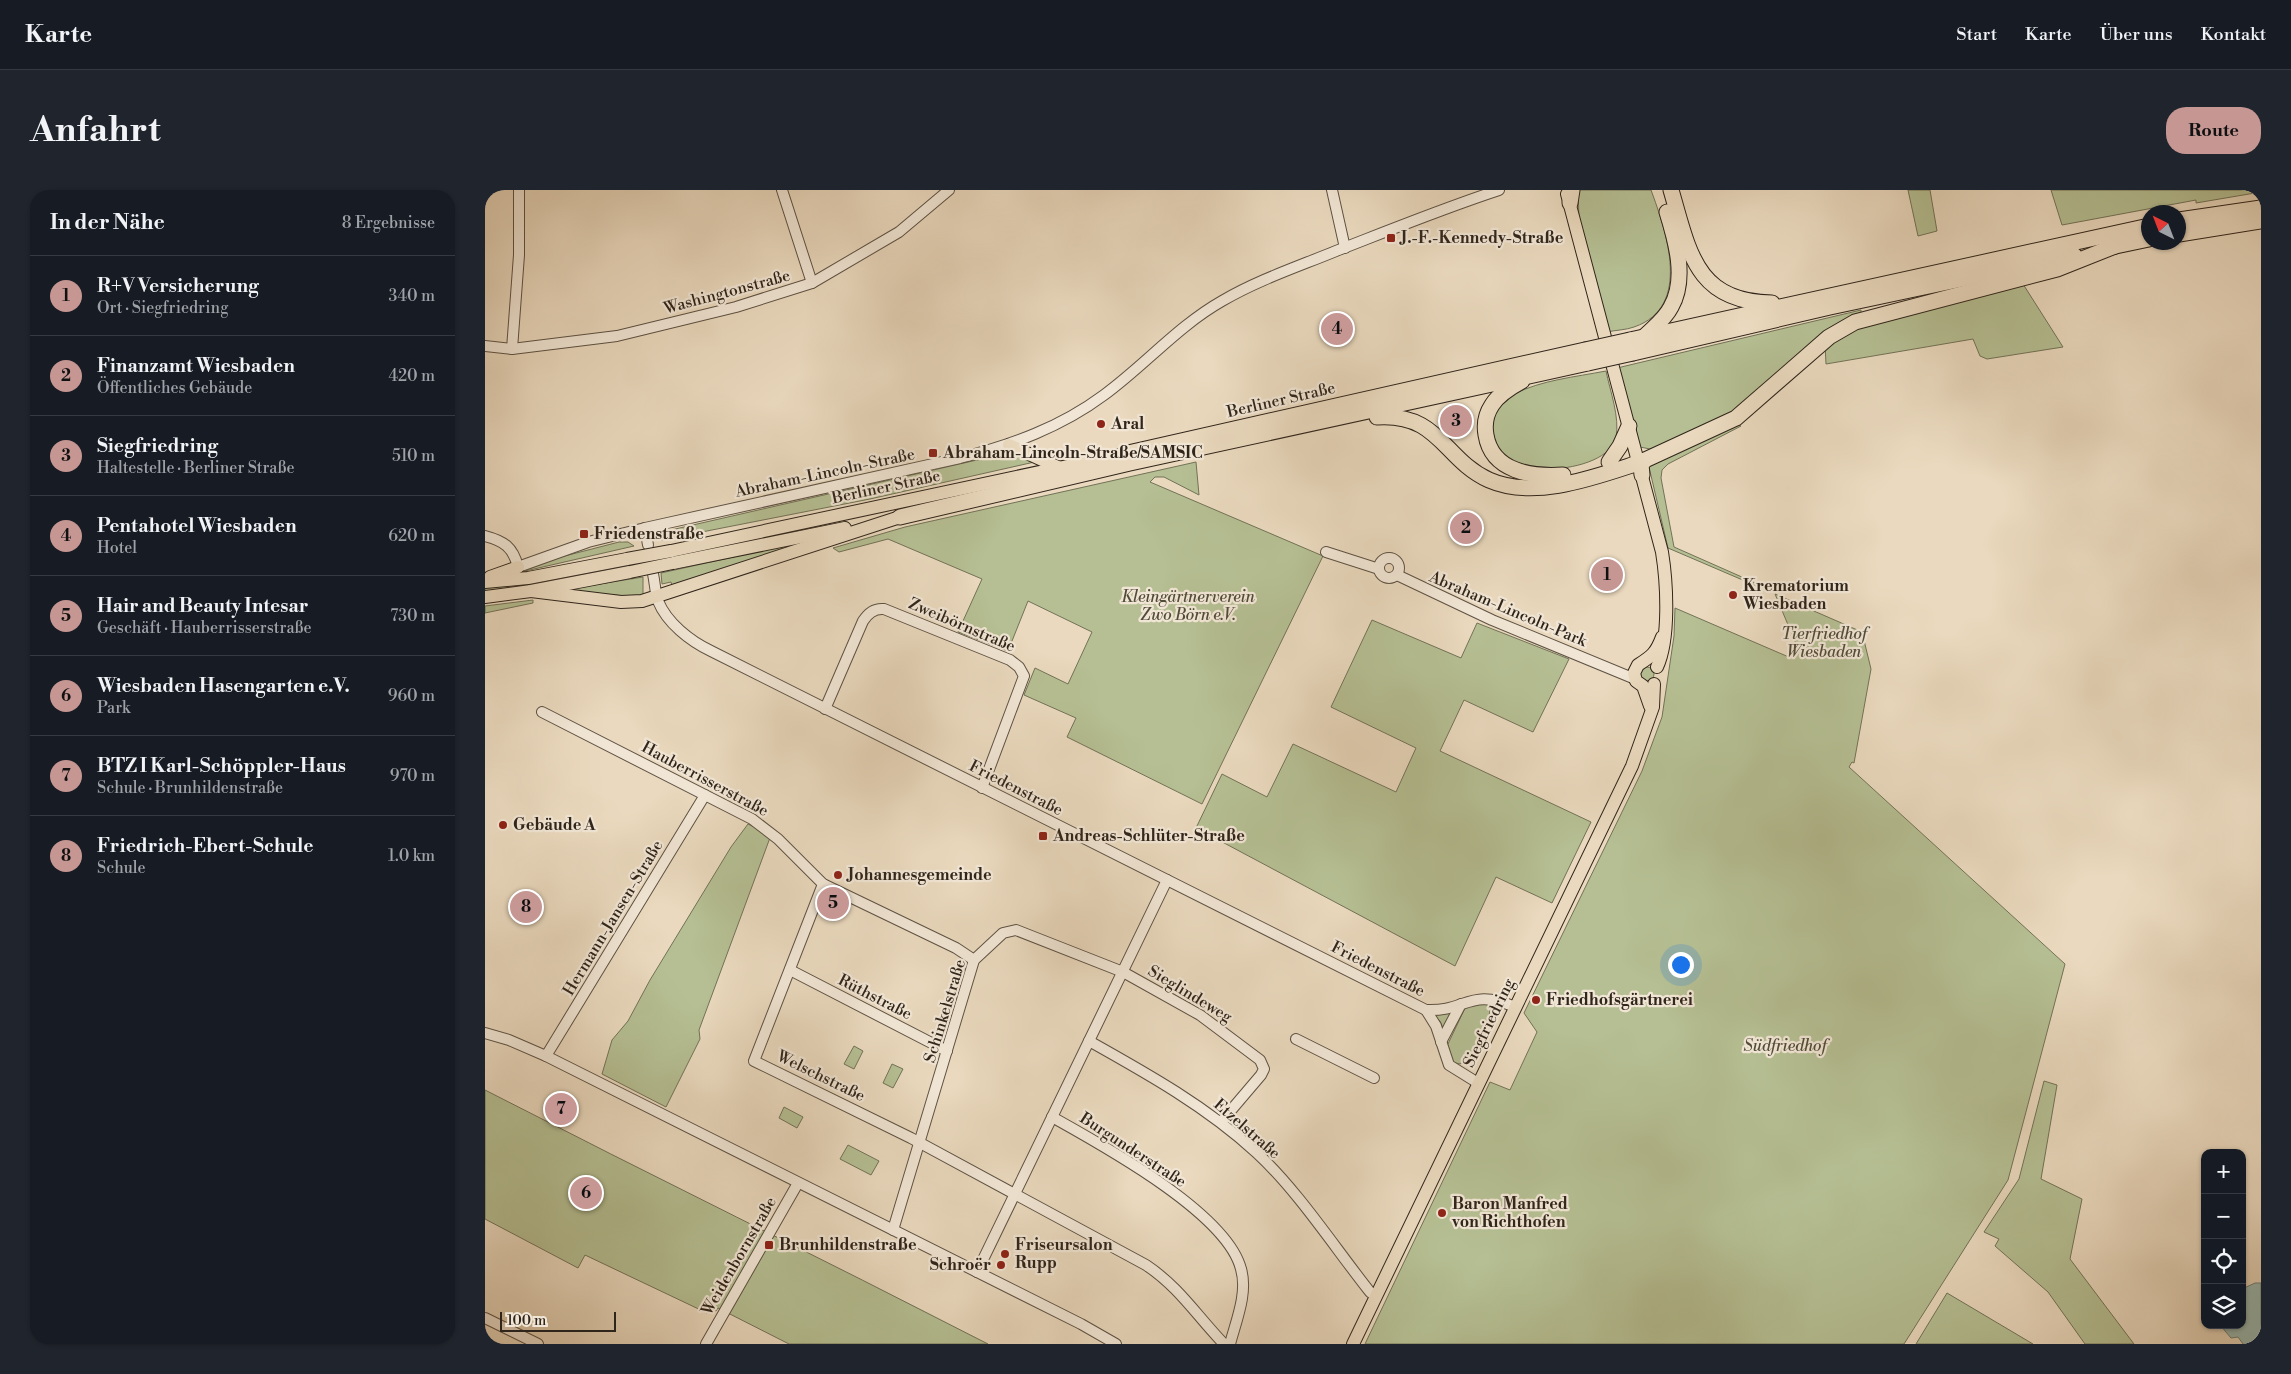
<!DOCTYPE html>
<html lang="de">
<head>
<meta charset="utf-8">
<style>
	body { margin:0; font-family:"Libre Bodoni",serif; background:#20242c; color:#f1f3f6 }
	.controls { position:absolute; right:15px; bottom:15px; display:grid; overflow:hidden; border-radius:10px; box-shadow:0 1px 4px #0004 }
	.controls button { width:45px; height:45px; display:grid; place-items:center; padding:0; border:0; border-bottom:1px solid #363941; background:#171b24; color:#f1f3f6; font:25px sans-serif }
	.compass { position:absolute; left:1656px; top:15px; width:45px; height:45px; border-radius:50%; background:#171b24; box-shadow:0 1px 4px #0004; rotate:318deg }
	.scale { position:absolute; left:15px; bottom:12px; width:116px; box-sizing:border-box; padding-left:5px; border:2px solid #30251b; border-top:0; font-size:14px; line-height:18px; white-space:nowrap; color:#30251b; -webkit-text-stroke:4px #f1e6d5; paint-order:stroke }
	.you { position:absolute; left:1195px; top:774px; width:18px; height:18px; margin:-12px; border:4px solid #fff; border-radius:50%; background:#1a73e8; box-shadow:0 0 0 8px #1a73e833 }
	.badge { display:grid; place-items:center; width:32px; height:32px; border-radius:50%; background:#c59692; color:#111; font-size:16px; font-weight:700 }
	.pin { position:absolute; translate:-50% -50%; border:2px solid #fff; box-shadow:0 1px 5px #0006 }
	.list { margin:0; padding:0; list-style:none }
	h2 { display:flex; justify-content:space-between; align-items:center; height:65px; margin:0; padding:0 20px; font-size:21px }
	h2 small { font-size:16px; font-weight:400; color:#9ea1a6 }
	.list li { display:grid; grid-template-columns:32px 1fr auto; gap:15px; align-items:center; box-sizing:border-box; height:80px; padding:0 20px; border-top:1px solid #363941 }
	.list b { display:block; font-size:19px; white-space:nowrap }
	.list p { margin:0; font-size:16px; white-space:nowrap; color:#9ea1a6 }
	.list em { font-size:16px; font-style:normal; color:#9ea1a6 }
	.icon { flex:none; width:28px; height:28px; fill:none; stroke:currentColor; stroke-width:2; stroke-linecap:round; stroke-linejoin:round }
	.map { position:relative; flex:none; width:1776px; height:1154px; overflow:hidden; border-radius:20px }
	header { display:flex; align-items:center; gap:30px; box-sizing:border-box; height:70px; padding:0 25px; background:#171b24; border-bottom:1px solid #363941 }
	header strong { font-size:24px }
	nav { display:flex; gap:28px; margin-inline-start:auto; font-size:18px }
	.intro { display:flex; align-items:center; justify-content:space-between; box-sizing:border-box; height:120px; padding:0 30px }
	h1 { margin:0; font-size:35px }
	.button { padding:12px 22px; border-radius:20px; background:#c59692; color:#111; font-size:18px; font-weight:700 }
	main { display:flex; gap:30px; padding:0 30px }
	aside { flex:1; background:#171b24; border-radius:20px; box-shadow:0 1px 4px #0004 }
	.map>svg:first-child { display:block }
</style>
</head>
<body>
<header>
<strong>Karte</strong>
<nav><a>Start</a><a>Karte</a><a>Über uns</a><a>Kontakt</a></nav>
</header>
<div class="intro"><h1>Anfahrt</h1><a class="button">Route</a></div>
<main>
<aside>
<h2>In der Nähe<small>8 Ergebnisse</small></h2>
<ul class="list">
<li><span class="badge">1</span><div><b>R+V Versicherung</b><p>Ort · Siegfriedring</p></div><em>340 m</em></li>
<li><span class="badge">2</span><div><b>Finanzamt Wiesbaden</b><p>Öffentliches Gebäude</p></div><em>420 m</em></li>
<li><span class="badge">3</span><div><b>Siegfriedring</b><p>Haltestelle · Berliner Straße</p></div><em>510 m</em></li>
<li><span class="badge">4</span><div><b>Pentahotel Wiesbaden</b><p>Hotel</p></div><em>620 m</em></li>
<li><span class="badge">5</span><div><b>Hair and Beauty Intesar</b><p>Geschäft · Hauberrisserstraße</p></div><em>730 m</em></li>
<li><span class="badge">6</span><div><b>Wiesbaden Hasengarten e.V.</b><p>Park</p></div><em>960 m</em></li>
<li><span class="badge">7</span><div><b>BTZ I Karl-Schöppler-Haus</b><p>Schule · Brunhildenstraße</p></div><em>970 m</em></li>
<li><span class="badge">8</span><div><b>Friedrich-Ebert-Schule</b><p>Schule</p></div><em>1.0 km</em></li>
</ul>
</aside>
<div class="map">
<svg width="1776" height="1154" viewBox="0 0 1776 1154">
	<rect width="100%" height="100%" fill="#ead9be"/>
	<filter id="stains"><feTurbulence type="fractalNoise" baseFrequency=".004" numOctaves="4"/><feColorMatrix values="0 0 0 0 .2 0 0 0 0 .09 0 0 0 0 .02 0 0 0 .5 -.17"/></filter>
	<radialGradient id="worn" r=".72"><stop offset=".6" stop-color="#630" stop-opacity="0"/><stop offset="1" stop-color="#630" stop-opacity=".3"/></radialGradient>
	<g fill="#b5bf93" stroke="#727257">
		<path d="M 1093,0 L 1166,0 C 1181,41 1208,117 1149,137 C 1141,140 1131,140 1122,142 L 1094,29 Z"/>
		<polygon points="1423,0 1445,0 1452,41 1433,46"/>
		<polygon points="1566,0 1769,0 1770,3 1711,13 1711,10 1577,35"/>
		<polygon points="1538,94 1578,157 1502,169 1495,166 1488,149 1341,174 1340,154 1376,132"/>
		<polygon points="1376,120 1376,125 1248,224 1190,252 1165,259 1155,257 1132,178"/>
		<path d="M 1121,181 C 1125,201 1135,227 1131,248 C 1124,284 1002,299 1006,233 C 1007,222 1019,209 1029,204 C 1057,190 1090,187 1121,181 Z"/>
		<polygon points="1252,235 1256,236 1183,274 1177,280 1176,288 1189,357 1275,395 1274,397 1183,358 1164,277 1165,274"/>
		<polygon points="527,262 554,271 385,309 176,350 180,343 186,340"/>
		<polygon points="711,272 714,305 679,287 670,287 665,292 838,366 717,614 582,547 591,528 539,505 550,478 583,494 607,442 543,411 523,461 473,442 497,389 403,349 354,362 348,358 420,337"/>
		<polygon points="339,347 188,399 186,392 177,394 176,383"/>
		<polygon points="134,352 143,352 149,356 36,382 68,369"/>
		<polygon points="148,373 148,377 66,393 0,401 0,398"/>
		<polygon points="158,387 158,407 72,401"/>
		<polygon points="1290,404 1377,442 1386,479 1369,573 1367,572 1364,577 1580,774 1523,990 1419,1154 880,1154 1005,892 1025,900 1052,842 1039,823 1157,581 1177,527 1189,446 1190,418 1306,468 1312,456"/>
		<polygon points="48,410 48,413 0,423 0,416"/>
		<polygon points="887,430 976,468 992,433 1084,469 1048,542 979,510 955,561 1106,632 1067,713 1011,687 970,776 711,638 737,584 782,607 808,554 911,602 931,558 846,517"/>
		<circle cx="1162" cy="484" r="7"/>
		<polygon points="263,634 286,645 214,840 215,849 181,917 117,884 127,850 143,831 165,790 246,657"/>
		<polygon points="1001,813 1005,820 1004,826 984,869 975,874 967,872 962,856 981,816"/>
		<polygon points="967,821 958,838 955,831 948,824"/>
		<polygon points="369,856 378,861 369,879 359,874"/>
		<polygon points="407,874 418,879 408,898 398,893"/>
		<polygon points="1559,891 1572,895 1556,989 1597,1009 1585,1069 1649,1154 1600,1154 1563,1102 1510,1056 1514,1049 1499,1042 1534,989"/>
		<path d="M 0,900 C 167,986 336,1068 503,1154 L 304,1154 L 233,1118 L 231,1121 L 225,1117 L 222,1123 L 100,1065 L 93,1078 L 0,1029 Z"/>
		<polygon points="299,917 318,927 312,938 294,928"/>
		<polygon points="363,955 394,971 386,985 355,969"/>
		<polygon points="1462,1103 1548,1154 1431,1154"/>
	</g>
	<polygon fill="#98bab4" stroke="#6e7e77" points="1770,1093 1776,1093 1776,1154 1758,1154 1753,1147 1746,1148 1735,1135 1757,1135 1757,1099"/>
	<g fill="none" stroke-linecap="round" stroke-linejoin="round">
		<defs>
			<g id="minor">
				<polyline points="297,0 327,93"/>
				<polyline points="847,0 860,58"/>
				<polyline points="0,156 27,159 132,146 251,117 327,93 414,42 464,0"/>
				<polyline points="27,159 34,65 34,0"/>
				<polyline points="160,338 163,355"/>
				<path d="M 0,346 C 19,351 28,357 33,377 L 103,352 L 160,338 L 475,268 C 527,255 576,237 619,205 C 660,175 693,136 737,111 C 773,90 812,77 851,61 C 905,40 959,18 1014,0"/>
				<polyline points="841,362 894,379"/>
				<circle cx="904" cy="378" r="10"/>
				<path d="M 168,384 C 170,393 170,402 173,411 C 182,433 205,451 226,461 L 941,820 C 981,822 985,797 1030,817"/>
				<polyline points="912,385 1007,430 1150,489"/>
				<path d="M 340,519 L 378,431 C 383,423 389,418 399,419 L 525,470 L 534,477 L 539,486 L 497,598"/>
				<polyline points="57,522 267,629 293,649 338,694 471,758 489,770"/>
				<path d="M 338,694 L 269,871 L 426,948 L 661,1075 C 694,1097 712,1126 739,1154"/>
				<polyline points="305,780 462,861"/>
				<polyline points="941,820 951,836 964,875 993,893"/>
				<polyline points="0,843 24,850 61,866 596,1134 631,1154"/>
				<polyline points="811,849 889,888"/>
				<path d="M 604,851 C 663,884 722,917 772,963 C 813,1001 850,1058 885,1102 L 891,1106"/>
				<polyline points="956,852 976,814"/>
				<polyline points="61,866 220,605"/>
				<path d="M 567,927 C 617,955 742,1023 756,1079 C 763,1103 751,1131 745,1154"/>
				<polyline points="408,1040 489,770 518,743 531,740 638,782 715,825 775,870 779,879 776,885 736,932"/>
				<polyline points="492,1082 682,690"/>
				<polyline points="0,1128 53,1154"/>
				<polyline points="221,1154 313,993"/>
			</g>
			<g id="major">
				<path d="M 1082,4 L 1177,362 C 1182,393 1185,449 1172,477"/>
				<polyline points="524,255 575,278"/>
				<polyline points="186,361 643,263"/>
				<polyline points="188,373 360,338"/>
				<polyline points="5,387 33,377"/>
				<polyline points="0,392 43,388 142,369"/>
				<polyline points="46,401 136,412 157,411 415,327"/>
				<polyline points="0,407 46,401 145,382"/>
				<path d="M 1165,516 L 1158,496 L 1151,491 L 1149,483 L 1153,475 C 1167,466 1171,463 1177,447"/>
				<polyline points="868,1154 1147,576 1168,517 1169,494"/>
			</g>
			<g id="highway">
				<path d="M 1186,0 C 1204,61 1210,112 1287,113"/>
				<polyline points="1085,13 1087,0"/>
				<polyline points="1694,30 1776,18"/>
				<polyline points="1694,44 1776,31"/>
				<polyline points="1621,58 1664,49"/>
				<path d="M 1160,146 C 1169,137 1180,129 1186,117 C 1202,89 1191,51 1182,22"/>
				<polyline points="1145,150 1664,36"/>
				<polyline points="1148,163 1345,117 1589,65"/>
				<path d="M 1037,191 C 1026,197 1014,204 1007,215 C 1001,224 999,234 1001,245 C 1007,282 1047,287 1078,285"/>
				<path d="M 892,227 C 955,223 958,269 1004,290 C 1049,310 1110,287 1153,273"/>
				<polyline points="643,263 1100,160"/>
				<polyline points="1124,272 1135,256 1144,236"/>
				<polyline points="1157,285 1156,275 1160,270 1251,228 1344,147 1370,132 1572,79 1630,56"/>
				<polyline points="415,327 645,273 1103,173"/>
			</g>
		</defs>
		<use href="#minor" stroke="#5e5244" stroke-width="12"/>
		<use href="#major" stroke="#30251b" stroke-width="14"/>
		<use href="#highway" stroke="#30251b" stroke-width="17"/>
		<use href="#minor" stroke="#f1e6d5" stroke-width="10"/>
		<use href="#major" stroke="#ead9be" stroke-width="12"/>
		<use href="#highway" stroke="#ead9be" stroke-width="15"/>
		<defs>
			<g id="major-bridge">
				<polyline points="142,369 186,361"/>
				<polyline points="145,382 188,373"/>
			</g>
			<g id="highway-bridge">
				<polyline points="1100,160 1145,150"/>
				<polyline points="1103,173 1148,163"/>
			</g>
		</defs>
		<use href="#major-bridge" stroke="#30251b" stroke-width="14" stroke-linecap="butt"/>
		<use href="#highway-bridge" stroke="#30251b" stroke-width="17" stroke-linecap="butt"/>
		<use href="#major-bridge" stroke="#ead9be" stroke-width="12"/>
		<use href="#highway-bridge" stroke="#ead9be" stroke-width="15"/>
	</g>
	<g fill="#8f2418" stroke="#f1e6d5" stroke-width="2">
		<rect x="901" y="43" width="10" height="10" rx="2.5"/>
		<circle cx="616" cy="234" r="5"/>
		<rect x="443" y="258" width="10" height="10" rx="2.5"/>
		<rect x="94" y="339" width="10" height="10" rx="2.5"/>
		<circle cx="1248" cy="405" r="5"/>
		<circle cx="18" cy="635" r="5"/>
		<rect x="553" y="641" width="10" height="10" rx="2.5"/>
		<circle cx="353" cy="685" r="5"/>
		<circle cx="1051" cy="810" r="5"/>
		<circle cx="957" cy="1023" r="5"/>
		<rect x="279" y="1050" width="10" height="10" rx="2.5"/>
		<circle cx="520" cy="1064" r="5"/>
		<circle cx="516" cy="1075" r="5"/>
	</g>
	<g text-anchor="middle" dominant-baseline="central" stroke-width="4.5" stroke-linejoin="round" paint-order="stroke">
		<g font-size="16" font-weight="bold" fill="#30251b" stroke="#f1e6d5" text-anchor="start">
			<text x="916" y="48">J.-F.-Kennedy-Straße</text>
			<text x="626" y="234">Aral</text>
			<text x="458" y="263">Abraham-Lincoln-Straße/SAMSIC</text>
			<text x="109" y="344">Friedenstraße</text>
			<text x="1258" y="396">Krematorium<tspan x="1258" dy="18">Wiesbaden</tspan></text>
			<text x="28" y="635">Gebäude A</text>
			<text x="568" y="646">Andreas-Schlüter-Straße</text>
			<text x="363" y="685">Johannesgemeinde</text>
			<text x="1061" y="810">Friedhofsgärtnerei</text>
			<text x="967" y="1014">Baron Manfred<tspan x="967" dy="18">von Richthofen</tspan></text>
			<text x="294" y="1055">Brunhildenstraße</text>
			<text x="530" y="1055">Friseursalon<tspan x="530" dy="18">Rupp</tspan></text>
			<text x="506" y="1075" text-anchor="end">Schroër</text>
		</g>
		<g font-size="16" fill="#30251b" stroke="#f1e6d5">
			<text transform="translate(242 102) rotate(-15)">Washingtonstraße</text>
			<text transform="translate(796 210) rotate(-13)">Berliner Straße</text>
			<text transform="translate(340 283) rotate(-12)">Abraham-Lincoln-Straße</text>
			<text transform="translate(401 297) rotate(-12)">Berliner Straße</text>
			<text transform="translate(1023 419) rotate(23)">Abraham-Lincoln-Park</text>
			<text transform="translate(477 435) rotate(23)">Zweibörnstraße</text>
			<text transform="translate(220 589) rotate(28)">Hauberrisserstraße</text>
			<text transform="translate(531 598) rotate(27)">Friedenstraße</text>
			<text transform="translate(128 728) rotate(-59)">Hermann-Jansen-Straße</text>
			<text transform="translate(893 779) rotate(27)">Friedenstraße</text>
			<text transform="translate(705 804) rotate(31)">Sieglindeweg</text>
			<text transform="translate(390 807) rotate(27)">Rüthstraße</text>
			<text transform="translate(460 821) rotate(-73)">Schinkelstraße</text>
			<text transform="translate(1004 833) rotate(-64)">Siegfriedring</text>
			<text transform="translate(336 886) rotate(26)">Welschstraße</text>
			<text transform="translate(762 939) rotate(41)">Etzelstraße</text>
			<text transform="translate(648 960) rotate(33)">Burgunderstraße</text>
			<text transform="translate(254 1066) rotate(-60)">Weidenbornstraße</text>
		</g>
		<g font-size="16" font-style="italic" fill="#514c39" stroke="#f1e6d5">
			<text x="703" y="407">Kleingärtnerverein<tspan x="703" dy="18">Zwo Börn e.V.</tspan></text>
			<text x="1339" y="444">Tierfriedhof<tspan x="1339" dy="18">Wiesbaden</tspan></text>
			<text x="1300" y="856">Südfriedhof</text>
		</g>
	</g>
	<rect width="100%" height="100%" filter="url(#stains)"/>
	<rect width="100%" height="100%" fill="url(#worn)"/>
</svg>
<div class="controls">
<button>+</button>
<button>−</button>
<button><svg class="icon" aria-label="locate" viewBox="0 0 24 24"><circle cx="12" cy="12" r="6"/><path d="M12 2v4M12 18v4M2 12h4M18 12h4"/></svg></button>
<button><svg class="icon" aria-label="layers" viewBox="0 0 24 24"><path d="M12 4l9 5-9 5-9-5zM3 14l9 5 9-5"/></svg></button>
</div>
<svg class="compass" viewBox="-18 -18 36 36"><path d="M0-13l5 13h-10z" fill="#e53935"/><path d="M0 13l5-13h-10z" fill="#9ea1a6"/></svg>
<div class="scale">100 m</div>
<div class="you"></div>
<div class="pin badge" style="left:1122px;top:385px">1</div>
<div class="pin badge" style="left:981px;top:338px">2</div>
<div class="pin badge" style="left:971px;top:231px">3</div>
<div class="pin badge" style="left:852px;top:139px">4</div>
<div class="pin badge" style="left:348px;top:713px">5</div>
<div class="pin badge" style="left:101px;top:1003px">6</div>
<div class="pin badge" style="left:76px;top:919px">7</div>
<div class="pin badge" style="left:41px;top:717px">8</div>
</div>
</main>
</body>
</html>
